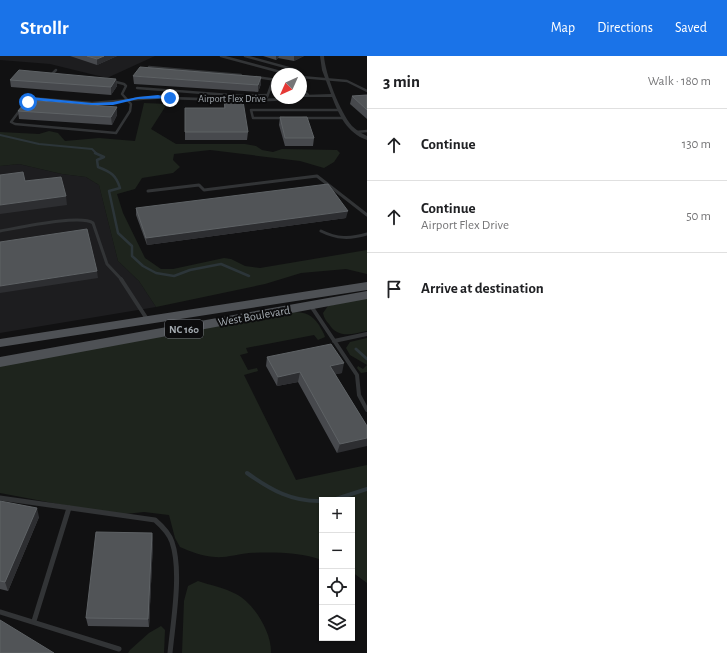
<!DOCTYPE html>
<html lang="en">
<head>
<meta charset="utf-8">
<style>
	body { margin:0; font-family:"Alegreya Sans",sans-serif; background:#f6f6f6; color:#202124 }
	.controls { position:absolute; right:12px; bottom:12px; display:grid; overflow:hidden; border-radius:0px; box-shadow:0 1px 3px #0004 }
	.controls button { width:36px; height:36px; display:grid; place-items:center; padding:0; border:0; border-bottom:1px solid #e0e0e0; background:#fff; color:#202124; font:20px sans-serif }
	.compass { position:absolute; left:271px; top:12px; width:36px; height:36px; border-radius:50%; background:#fff; box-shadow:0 1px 3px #0004; rotate:225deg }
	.stop { position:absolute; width:12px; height:12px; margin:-9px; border:3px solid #1a73e8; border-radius:50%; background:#fff }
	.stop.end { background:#1a73e8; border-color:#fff; box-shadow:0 1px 4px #0008 }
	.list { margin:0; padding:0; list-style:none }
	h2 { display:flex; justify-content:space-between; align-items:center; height:52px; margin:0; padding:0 16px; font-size:17px }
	h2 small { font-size:13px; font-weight:400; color:#757577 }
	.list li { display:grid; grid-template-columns:26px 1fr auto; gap:12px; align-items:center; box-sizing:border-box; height:72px; padding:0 16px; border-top:1px solid #e0e0e0 }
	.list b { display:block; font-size:15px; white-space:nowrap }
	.list p { margin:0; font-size:13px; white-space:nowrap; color:#757577 }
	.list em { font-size:13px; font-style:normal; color:#757577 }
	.icon { flex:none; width:22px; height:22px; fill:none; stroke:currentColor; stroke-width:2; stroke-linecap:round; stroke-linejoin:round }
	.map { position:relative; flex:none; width:367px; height:597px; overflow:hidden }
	header { display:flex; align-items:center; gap:24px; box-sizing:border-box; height:56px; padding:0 20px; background:#1a73e8; color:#fff }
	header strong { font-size:19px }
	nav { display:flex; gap:22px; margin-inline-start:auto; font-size:14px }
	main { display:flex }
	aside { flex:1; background:#fff }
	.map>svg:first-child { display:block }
</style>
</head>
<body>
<header>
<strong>Strollr</strong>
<nav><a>Map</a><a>Directions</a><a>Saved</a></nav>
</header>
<main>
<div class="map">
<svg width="367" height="597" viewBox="0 0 367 597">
	<rect width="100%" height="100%" fill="#111112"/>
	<g fill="#1d1d1f">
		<polygon points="0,0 155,0 107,22 50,8 0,4"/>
		<polygon points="19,108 62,118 86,121 99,129 118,205 139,225 156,251 0,277 0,110"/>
	</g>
	<g fill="#1e241d">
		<polygon points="144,47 167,48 151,73 176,88 245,88 256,90 262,94 273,96 282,93 337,94 340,97 334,106 324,112 300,105 210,94 174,98 173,104 180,111 173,117 142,122 135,133 117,138 123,157 145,202 161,213 173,213 224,202 231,203 245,210 260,212 367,194 367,218 346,213 301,217 265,228 156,251 139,225 118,205 99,129 86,121 62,118 19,108 0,110 0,76 39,78 49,75 58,77 65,85 99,82 135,85"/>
		<path d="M 367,242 L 367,275 C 352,278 338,283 329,268 C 326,265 324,262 323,257 L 328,250 Z"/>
		<path d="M 294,256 C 306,256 312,259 319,269 C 321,273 324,277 325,281 L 318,284 L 314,279 L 246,292 L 248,297 L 240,299 L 248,314 L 257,312 L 258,315 L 244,319 L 296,424 L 367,409 L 367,527 L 352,516 L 352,444 L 322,444 L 322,504 C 300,496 272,496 249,497 C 238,498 226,502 215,501 C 202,500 191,496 180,491 L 175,482 L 169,459 L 144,456 L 116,459 L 0,437 L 0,310 Z"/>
		<polygon points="367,282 367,316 361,317 357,312 358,310 363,313 367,309 350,299 346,292 350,286"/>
		<path d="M 198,525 C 210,529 225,532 236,538 C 254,547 272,577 271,597 L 182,597 L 184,545 L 188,530 Z"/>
		<polygon points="161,570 165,574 164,597 128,597 130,594 149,577"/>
	</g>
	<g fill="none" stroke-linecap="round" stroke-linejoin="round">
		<polyline stroke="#2c3539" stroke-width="2" points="0,79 39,88 92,93 97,98"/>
		<path stroke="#2c3539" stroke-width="2.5" d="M 95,97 L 104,101 L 97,104 L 98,111 C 111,116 116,119 120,132 L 109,135 L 118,177 L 132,190 L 132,200 L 143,210 L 156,217 L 174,220 L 190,214 L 221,208 L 249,220"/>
		<polyline stroke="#2c3539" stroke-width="3" points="356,293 367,303"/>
		<g stroke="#2c3539" stroke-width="4">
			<path d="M 247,417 C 271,434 292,446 322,445"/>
			<polyline points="333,444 367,433"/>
		</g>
		<g stroke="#323436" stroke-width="2.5">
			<polyline points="221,0 288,18"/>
			<polyline points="245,0 296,14 297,15 293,18"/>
			<polyline points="149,11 241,19"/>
			<polyline points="51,19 56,14"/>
			<polyline points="256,21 277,24"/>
			<polyline points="301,21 347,25 367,35"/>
			<polyline points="137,32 243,40 267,39"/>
			<polyline points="301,32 308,39"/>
			<polyline points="267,41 273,24"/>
			<polyline points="26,47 30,42 92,47 129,44"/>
			<polyline points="20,54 11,66 15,68 116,77 130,55 131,48 122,38 126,30 124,28 112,25"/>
			<polyline points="284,62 253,62 251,54 340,54"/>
			<polyline points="303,62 344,62"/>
			<polyline points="356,76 367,75"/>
		</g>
		<g stroke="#323436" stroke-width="3">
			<polyline points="148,135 199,129 204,134 317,120 367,159"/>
			<path d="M 0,175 C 18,172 81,158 93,167 L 107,208 L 122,224"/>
			<path d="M 321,175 C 337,183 350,183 367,178"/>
		</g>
		<g stroke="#323436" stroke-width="4">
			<polyline points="121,223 147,263"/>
			<polyline points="311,250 357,319 359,339 367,354"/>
			<polyline points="334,285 367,278"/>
		</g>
		<g stroke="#323436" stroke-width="5">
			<path d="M 0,442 L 155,464 C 162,470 169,477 172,486 C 182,515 173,566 170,597"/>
			<polyline points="0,556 119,593"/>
			<polyline points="34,565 69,452"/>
		</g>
		<g fill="#323436" fill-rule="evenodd">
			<path d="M 320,0 L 324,0 C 325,17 340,56 352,70 C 356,74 361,77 367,80 L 367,84 C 347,77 339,59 332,41 L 301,41 L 301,39 L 331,38 L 322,14 Z"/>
			<polygon points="151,40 237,43 289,42 275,45 250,46 158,43 129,45 127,44 136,41"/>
		</g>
		<g fill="#4e5155" fill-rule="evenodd">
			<polygon points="367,226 367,234 0,291 0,283"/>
			<polygon points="367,235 367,243 0,311 0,301"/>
		</g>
	</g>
	<g fill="#47494d">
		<polygon points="70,0 117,0 97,9"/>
		<polygon points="263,0 304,0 294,5 278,2 276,4"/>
		<polygon points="133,20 261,28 258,36 134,28"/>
		<polygon points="116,23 117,30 111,39 11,31 10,24"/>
		<polygon points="367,39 367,63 350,48 352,40"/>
		<polygon points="224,44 248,76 247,84 185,84 185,52 224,52"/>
		<polygon points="117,51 117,59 112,69 19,63 18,55"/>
		<polygon points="280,61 314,82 313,90 285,90 279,69"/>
		<polygon points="136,152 346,162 147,189 136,159"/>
		<polygon points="267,301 342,317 335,318 367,370 337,397 298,326 277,330 266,310"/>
		<polygon points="0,445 39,461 8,535 0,533"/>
		<polygon points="152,477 153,486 149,571 88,570 86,562"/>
	</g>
	<g fill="#2d2e31">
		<polygon points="104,0 117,0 97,9 97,3"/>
		<polygon points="276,0 279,0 278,2 276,4"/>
		<polygon points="294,0 304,0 294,5"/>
		<polygon points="261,21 261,28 258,36 258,29"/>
		<polygon points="116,23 117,30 111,39 111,31"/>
		<polygon points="117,51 117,59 112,69 111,61"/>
		<polygon points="66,140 67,149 0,158 0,149"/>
		<polygon points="348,155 346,162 147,189 146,182"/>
		<polygon points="97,215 98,222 0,237 0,230"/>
		<polygon points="344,307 342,317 328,320 330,310"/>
		<polygon points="300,316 298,326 277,330 278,321"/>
		<polygon points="367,382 367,390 337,397 340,388"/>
		<polygon points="37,452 39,461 8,535 5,526"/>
		<polygon points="152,477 153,486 149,571 148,563"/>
	</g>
	<g fill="#515457" stroke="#5e6265">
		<polygon points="87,0 104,0 97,3"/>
		<polygon points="140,11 261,21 258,29 133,20"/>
		<polygon points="19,14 116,23 111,31 10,24"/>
		<polygon points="367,39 367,54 352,40"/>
		<polygon points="27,44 117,51 111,61 18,55"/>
		<polygon points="224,44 243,45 248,76 185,76 185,52 225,52"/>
		<polygon points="280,61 307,61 314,82 285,82"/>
		<polygon points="23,116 25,125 61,121 66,140 0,149 0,119"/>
		<polygon points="328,128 348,155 146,182 136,152"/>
		<polygon points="87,173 97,215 0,230 0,186"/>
		<polygon points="331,288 344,307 330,310 367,370 367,382 340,388 300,316 278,321 267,301"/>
		<polygon points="0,445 37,452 5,526 0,525"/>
		<polygon points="96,476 152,477 148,563 86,562"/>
		<polygon points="0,564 54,597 0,597"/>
	</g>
	<polygon fill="#1a73e8" points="158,39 172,42 138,43 113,49 92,49 31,44 29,47 26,46 30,41 92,47 113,46 138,41"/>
	<g text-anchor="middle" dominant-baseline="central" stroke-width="4" stroke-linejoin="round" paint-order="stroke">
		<g font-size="10" fill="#a4abb1" stroke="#0c0c0d">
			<text x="232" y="43">Airport Flex Drive</text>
		</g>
		<rect fill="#0c0c0d" stroke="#767b80" stroke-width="1" x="165" y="264" width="38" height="18" rx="3"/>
		<g font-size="11" font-weight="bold" fill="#a4abb1">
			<text x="184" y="273">NC 160</text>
		</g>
		<g font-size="12" fill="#a4abb1" stroke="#0c0c0d">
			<text transform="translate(254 260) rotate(-10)">West Boulevard</text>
		</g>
	</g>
</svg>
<div class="controls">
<button>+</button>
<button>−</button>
<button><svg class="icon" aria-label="locate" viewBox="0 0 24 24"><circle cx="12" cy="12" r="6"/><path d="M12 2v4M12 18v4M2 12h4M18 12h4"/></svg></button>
<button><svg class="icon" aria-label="layers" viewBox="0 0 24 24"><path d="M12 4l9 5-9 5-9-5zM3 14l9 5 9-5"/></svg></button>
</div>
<svg class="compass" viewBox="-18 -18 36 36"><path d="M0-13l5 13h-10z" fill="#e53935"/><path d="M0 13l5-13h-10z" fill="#757577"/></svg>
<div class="stop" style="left:28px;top:46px"></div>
<div class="stop end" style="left:170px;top:42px"></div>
</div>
<aside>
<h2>3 min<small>Walk · 180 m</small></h2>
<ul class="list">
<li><svg class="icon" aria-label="ahead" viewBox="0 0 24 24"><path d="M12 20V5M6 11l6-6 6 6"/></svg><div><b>Continue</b></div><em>130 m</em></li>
<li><svg class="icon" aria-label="ahead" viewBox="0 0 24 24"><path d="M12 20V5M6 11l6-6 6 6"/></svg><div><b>Continue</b><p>Airport Flex Drive</p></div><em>50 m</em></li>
<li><svg class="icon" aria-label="arrive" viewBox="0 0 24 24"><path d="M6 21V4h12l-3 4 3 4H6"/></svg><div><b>Arrive at destination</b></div></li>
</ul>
</aside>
</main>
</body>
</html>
